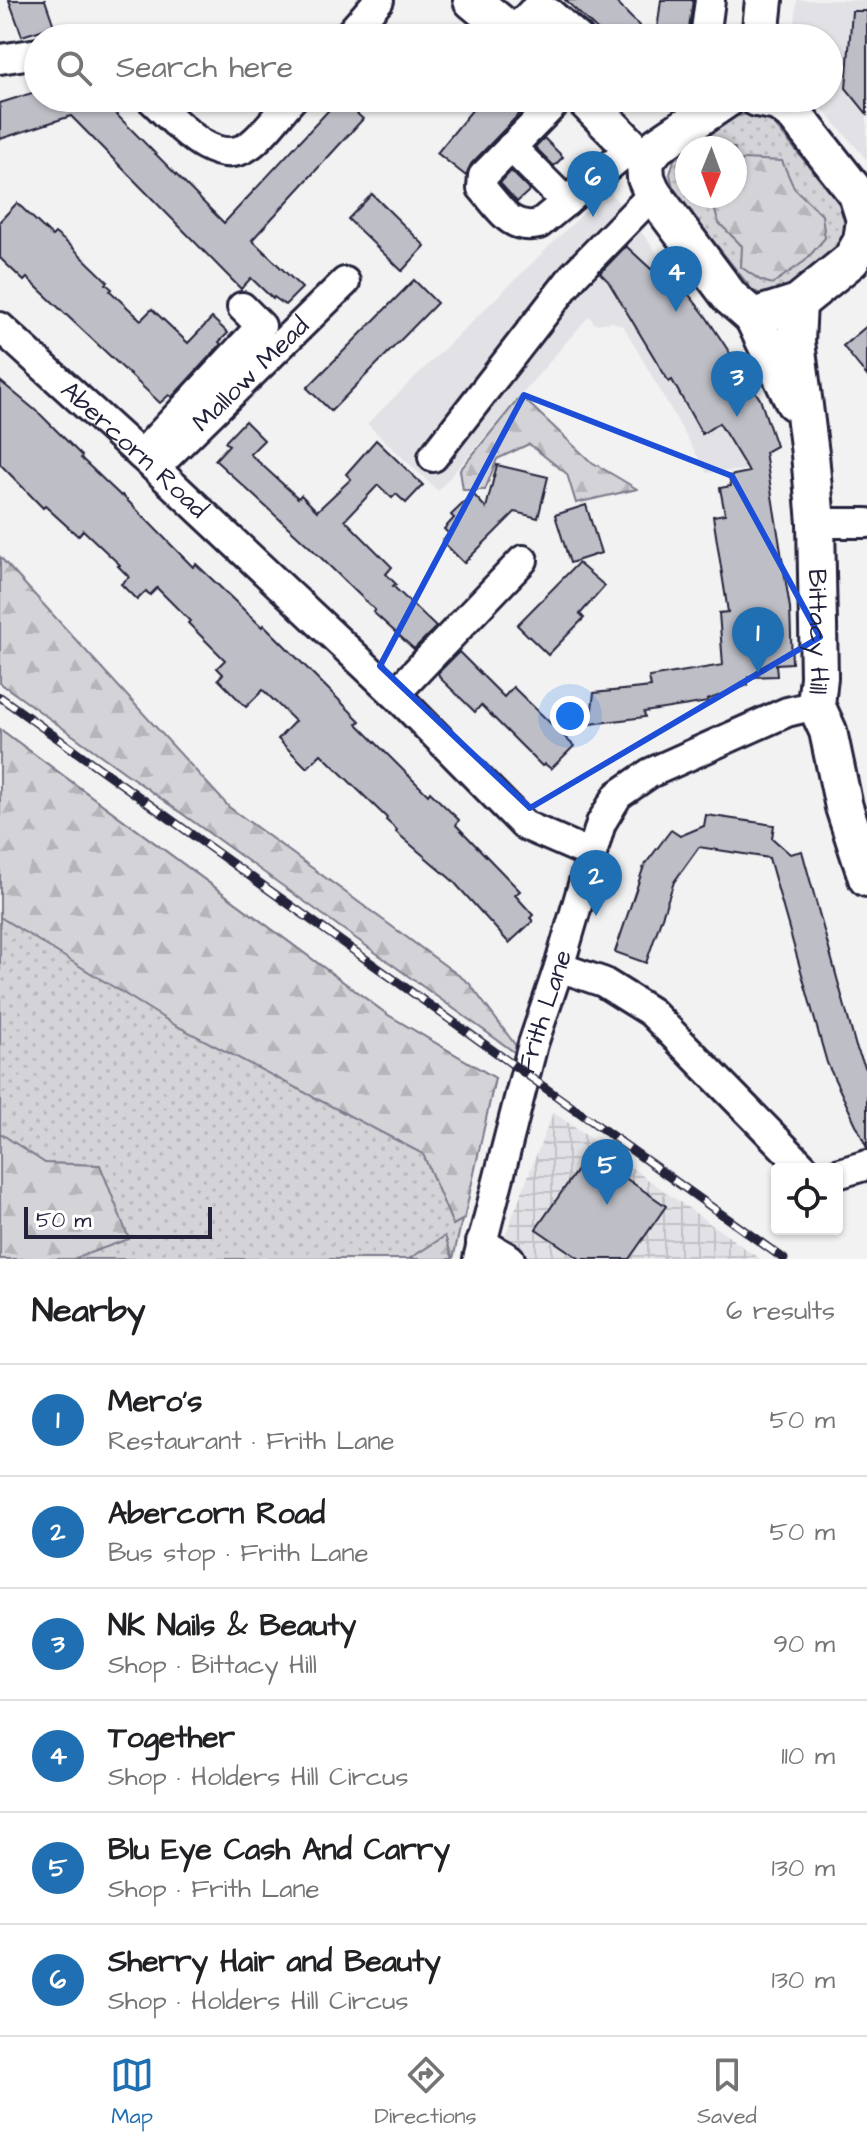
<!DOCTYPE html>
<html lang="en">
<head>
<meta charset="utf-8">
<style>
	body { margin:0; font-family:"Architects Daughter",sans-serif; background:#f2f2f2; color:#202124 }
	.controls { position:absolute; right:24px; bottom:24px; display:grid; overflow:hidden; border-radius:8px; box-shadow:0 2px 6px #0004 }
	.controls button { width:72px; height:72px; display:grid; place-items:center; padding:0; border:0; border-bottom:2px solid #e0e0e0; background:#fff; color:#202124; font:40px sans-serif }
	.compass { position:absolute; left:675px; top:136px; width:72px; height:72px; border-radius:50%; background:#fff; box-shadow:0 2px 6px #0004; rotate:181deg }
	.scale { position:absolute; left:24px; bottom:20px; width:188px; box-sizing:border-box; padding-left:8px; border:4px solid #22223b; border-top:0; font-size:22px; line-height:28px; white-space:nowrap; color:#22223b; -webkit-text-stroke:6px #fff; paint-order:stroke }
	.you { position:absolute; left:570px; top:716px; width:28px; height:28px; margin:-20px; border:6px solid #fff; border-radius:50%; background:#1a73e8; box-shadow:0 0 0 12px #1a73e833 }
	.badge { display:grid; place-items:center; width:52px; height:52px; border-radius:50%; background:#1f6fb2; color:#fff; font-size:26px; font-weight:700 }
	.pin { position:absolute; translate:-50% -66px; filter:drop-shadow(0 2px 4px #0008) }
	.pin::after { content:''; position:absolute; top:42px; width:28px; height:24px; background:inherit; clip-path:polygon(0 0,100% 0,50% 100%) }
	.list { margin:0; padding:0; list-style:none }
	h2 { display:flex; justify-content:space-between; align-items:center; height:104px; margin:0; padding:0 32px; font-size:34px }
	h2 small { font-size:26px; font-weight:400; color:#757577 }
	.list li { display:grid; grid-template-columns:52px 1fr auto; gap:24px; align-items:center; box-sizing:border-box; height:112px; padding:0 32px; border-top:2px solid #e0e0e0 }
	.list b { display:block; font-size:30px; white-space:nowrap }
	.list p { margin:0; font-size:26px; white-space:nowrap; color:#757577 }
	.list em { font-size:26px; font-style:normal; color:#757577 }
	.icon { flex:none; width:44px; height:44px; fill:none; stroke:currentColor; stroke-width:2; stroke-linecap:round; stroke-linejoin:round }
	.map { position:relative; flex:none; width:867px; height:1259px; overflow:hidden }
	.search { position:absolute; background:#fff; box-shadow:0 2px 6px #0004; left:24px; right:24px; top:24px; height:88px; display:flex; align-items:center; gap:20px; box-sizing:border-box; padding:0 28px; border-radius:44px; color:#757577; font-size:30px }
	.sheet { height:776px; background:#fff }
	nav { display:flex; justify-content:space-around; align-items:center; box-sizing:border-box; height:112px; border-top:2px solid #e0e0e0; background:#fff; font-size:22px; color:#757577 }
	nav a { display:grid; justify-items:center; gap:4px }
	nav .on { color:#1f6fb2 }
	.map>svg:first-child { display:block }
</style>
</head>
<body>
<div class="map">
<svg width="867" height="1259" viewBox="0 0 867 1259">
	<defs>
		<pattern id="industrial-grid" width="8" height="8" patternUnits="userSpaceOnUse" patternTransform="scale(2)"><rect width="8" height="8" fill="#e2e2e6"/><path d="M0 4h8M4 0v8" fill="none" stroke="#c2c2c6"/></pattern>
		<pattern id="grass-dots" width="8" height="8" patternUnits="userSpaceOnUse" patternTransform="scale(2)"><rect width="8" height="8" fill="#d3d3d8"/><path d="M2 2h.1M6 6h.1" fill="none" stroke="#b5b5ba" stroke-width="1.8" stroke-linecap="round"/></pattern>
		<pattern id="forest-firs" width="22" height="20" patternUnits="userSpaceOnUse" patternTransform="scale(2)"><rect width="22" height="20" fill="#d3d3d8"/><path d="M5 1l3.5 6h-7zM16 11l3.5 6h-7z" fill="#b5b5ba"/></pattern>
	</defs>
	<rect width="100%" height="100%" fill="#f2f2f3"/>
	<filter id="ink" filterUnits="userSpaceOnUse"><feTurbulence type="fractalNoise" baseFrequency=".0125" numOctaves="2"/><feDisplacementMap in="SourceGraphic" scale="16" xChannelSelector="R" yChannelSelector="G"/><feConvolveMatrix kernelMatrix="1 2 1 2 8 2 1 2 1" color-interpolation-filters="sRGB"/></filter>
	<g filter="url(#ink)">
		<g fill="#e2e2e6">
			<polygon points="797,0 867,0 867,160 813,98 829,98 829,38 794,38"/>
			<polygon points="608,189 705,315 760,399 776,446 767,451 768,468 707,473 624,327 613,322 595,324 589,316 438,491 367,424"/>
		</g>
		<polygon fill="url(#industrial-grid)" points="553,1112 760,1259 496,1259"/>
		<g fill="url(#grass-dots)" stroke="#7a7a8a" stroke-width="2" fill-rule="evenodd">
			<path d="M 750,114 L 770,119 L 845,210 L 848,229 L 838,249 L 775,296 L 754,292 L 674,192 L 670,174 L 675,156 L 734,116 ZM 687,148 L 735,148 L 735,196 L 687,196 Z"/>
			<polygon points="0,729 388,1015 495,1078 453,1259 0,1259"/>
		</g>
		<g fill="url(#forest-firs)" stroke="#7a7a8a" stroke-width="2">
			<polygon points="744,159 782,161 794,188 822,215 825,238 805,261 772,284 760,280 741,267 742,246 719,223 710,196 735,196 735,166"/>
			<polygon points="521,396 590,461 637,489 576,503 567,474 529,444 497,459 485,490 463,490 460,470"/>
			<polygon points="0,557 229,807 469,983 528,1062 0,683"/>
			<polygon points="0,729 388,1015 495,1078 464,1219 453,1225 423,1154 175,1025 0,917"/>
			<polygon points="0,1133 45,1163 100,1165 129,1239 73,1259 0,1259"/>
			<polygon points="445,1236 453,1259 409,1259"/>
		</g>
		<g fill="#bebec6" stroke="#22223b" stroke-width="2">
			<polygon points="9,0 45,0 54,26 22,36"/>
			<polygon points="565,0 614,0 651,38 606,38"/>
			<polygon points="661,0 693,0 688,35 684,38 656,38"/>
			<polygon points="852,11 867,11 867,114 846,88"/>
			<polygon points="38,91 38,98 113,98 113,102 109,103 113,104 112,110 224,223 340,98 363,119 252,240 302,288 285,305 274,297 273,299 251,278 241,289 71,116 0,139 0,103"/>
			<polygon points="482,98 504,98 521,112 471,164 466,176 437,153"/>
			<polygon points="544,138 563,157 554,166 535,147"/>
			<polygon points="511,171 530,190 517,202 500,183"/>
			<polygon points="372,194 425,246 402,271 348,219"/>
			<polygon points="17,203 52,236 55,233 71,246 108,282 106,284 112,289 110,291 141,320 152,309 188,343 212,318 228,333 219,342 221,344 172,397 169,395 160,403 27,278 24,281 0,258 0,221"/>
			<polygon points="626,246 651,269 663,262 705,315 760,399 776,446 765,452 790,608 792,663 776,664 777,676 748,677 748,685 707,700 708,702 644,712 645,717 590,724 594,693 651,687 649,677 723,665 719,613 728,612 713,516 725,514 720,488 731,486 729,476 749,472 719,423 702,434 672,380 669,382 608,281 600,273"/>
			<polygon points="414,280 437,303 331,411 307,388"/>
			<polygon points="867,326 867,376 843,346"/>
			<polygon points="0,381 41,415 82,456 81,458 121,496 122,495 193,567 196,564 262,627 264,625 360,721 357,724 428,795 430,792 459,820 456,825 520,891 515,895 533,915 530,918 533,921 509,943 453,881 396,832 397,830 386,820 387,818 321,754 307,768 278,739 295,721 263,690 246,707 218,679 223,674 217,668 225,660 188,623 190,621 157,588 150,595 146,591 137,600 121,584 129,577 118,566 120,565 83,530 78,536 45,506 43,508 0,464"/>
			<polygon points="245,421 264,440 250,454 298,498 301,495 317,511 351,479 346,474 376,440 423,485 406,503 396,494 392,498 378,485 345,520 392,567 386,574 396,584 393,586 436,627 414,649 373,612 375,610 313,550 215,460 229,445 225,442"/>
			<polygon points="497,465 548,477 538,518 515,512 464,563 442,541 449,534 444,529 454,518 451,515 473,494 486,508"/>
			<polygon points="586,505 601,553 570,563 555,515"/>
			<polygon points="578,563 605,586 580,614 584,618 548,655 517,625"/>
			<polygon points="459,652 504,697 513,687 574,746 551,769 545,764 542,766 481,705 475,712 440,678 438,673"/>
			<polygon points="706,815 774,825 772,838 790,854 802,851 856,1047 867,1071 867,1148 827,1063 769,858 699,847 674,882 646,963 615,952 644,866 671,830 680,836 704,826"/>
			<polygon points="589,1153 666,1206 629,1259 580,1259 536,1229"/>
		</g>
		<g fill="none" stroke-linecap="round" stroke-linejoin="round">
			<defs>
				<g id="minor">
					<polyline points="512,33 532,12 550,13 579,38"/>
					<polyline points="346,38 379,0"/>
					<polyline points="705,38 710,0"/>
					<polyline points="0,59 38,53"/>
					<path d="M 150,98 C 175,120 214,171 250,145 C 266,133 279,113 293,98"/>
					<path d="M 560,98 L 483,176 L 482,188 C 500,208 510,231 539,224 L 632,147"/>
					<polyline points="511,147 566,202"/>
					<path id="s1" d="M 0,327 L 155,468 L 395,694 L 524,825 L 591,854"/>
					<polyline points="141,455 261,326 242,307"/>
					<polyline points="433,457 574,275 653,194"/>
					<path id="s2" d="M 155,468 L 345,282"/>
					<polyline points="816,523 867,523"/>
					<polyline points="395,694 523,560"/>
					<polyline points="559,967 603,982 651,1012 805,1169"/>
					<polyline points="837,1174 867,1165"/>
					<polyline points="481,1242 510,1259"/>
					<path id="s3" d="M 478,1259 L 533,1044 L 559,967 L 601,823 L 618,795 L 650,773 L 787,712 L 816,705"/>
				</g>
				<g id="major">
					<polyline points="472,0 518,38"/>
					<polyline points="760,38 764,0"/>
					<polyline points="583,98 645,161"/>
					<polyline points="728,98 657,146 645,161 646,178 653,194 730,297 753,317"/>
					<path id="s4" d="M 798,303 L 796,342 L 810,454 L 816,523 L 819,677 L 816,705 L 828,731 L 844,807 L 867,878"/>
					<polyline points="753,317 798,303 851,260 862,241 865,220 857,194 795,115 778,102 757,98"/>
					<polyline points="753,317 794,402"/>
				</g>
			</defs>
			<use href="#minor" stroke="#22223b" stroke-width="34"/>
			<use href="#major" stroke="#22223b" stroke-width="42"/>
			<use href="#minor" stroke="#fff" stroke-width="28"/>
			<use href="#major" stroke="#fff" stroke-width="36"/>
			<defs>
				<polyline id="rail" points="0,697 784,1259"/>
			</defs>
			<use href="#rail" stroke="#22223b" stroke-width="9"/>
			<use href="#rail" stroke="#fff" stroke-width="6" stroke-dasharray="18" stroke-linecap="butt"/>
		</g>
	</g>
	<path fill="none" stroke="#1d4ed8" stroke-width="6" stroke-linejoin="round" d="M 524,395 L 732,476 L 820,637 L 530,808 L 380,666 Z"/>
	<g text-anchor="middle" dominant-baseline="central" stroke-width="8" stroke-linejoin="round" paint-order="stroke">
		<g font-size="26" fill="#22223b" stroke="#fff">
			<text stroke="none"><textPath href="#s2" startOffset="134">Mallow Mead</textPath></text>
			<text stroke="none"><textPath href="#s1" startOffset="182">Abercorn Road</textPath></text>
			<text stroke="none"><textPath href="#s4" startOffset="330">Bittacy Hill</textPath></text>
			<text stroke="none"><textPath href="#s3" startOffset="256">Frith Lane</textPath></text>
		</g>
	</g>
</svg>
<div class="controls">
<button><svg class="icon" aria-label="locate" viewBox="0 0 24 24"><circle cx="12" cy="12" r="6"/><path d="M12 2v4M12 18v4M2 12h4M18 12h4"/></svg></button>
</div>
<svg class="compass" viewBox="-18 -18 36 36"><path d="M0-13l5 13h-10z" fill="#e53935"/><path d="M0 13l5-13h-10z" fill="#757577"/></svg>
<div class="scale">50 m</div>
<div class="you"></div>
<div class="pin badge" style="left:758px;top:673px">1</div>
<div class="pin badge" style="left:596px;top:916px">2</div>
<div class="pin badge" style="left:737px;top:417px">3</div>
<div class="pin badge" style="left:676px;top:312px">4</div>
<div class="pin badge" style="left:607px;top:1205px">5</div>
<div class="pin badge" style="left:593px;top:217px">6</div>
<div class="search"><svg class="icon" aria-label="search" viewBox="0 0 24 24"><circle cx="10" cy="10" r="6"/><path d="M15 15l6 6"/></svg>Search here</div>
</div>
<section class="sheet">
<h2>Nearby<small>6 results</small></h2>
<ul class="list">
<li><span class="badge">1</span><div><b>Mero's</b><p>Restaurant · Frith Lane</p></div><em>50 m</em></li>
<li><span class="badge">2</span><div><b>Abercorn Road</b><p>Bus stop · Frith Lane</p></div><em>50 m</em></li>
<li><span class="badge">3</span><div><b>NK Nails &amp; Beauty</b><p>Shop · Bittacy Hill</p></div><em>90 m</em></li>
<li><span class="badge">4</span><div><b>Together</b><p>Shop · Holders Hill Circus</p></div><em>110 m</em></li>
<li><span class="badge">5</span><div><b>Blu Eye Cash And Carry</b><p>Shop · Frith Lane</p></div><em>130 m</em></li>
<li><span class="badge">6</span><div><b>Sherry Hair and Beauty</b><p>Shop · Holders Hill Circus</p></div><em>130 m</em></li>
</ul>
</section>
<nav>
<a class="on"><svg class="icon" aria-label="map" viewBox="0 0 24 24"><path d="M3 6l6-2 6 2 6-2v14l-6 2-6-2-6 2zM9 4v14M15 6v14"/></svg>Map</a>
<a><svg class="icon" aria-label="directions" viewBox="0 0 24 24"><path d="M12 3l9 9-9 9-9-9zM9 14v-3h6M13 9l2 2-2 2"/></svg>Directions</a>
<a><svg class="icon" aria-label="saved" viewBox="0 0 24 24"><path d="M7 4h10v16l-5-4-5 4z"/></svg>Saved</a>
</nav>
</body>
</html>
